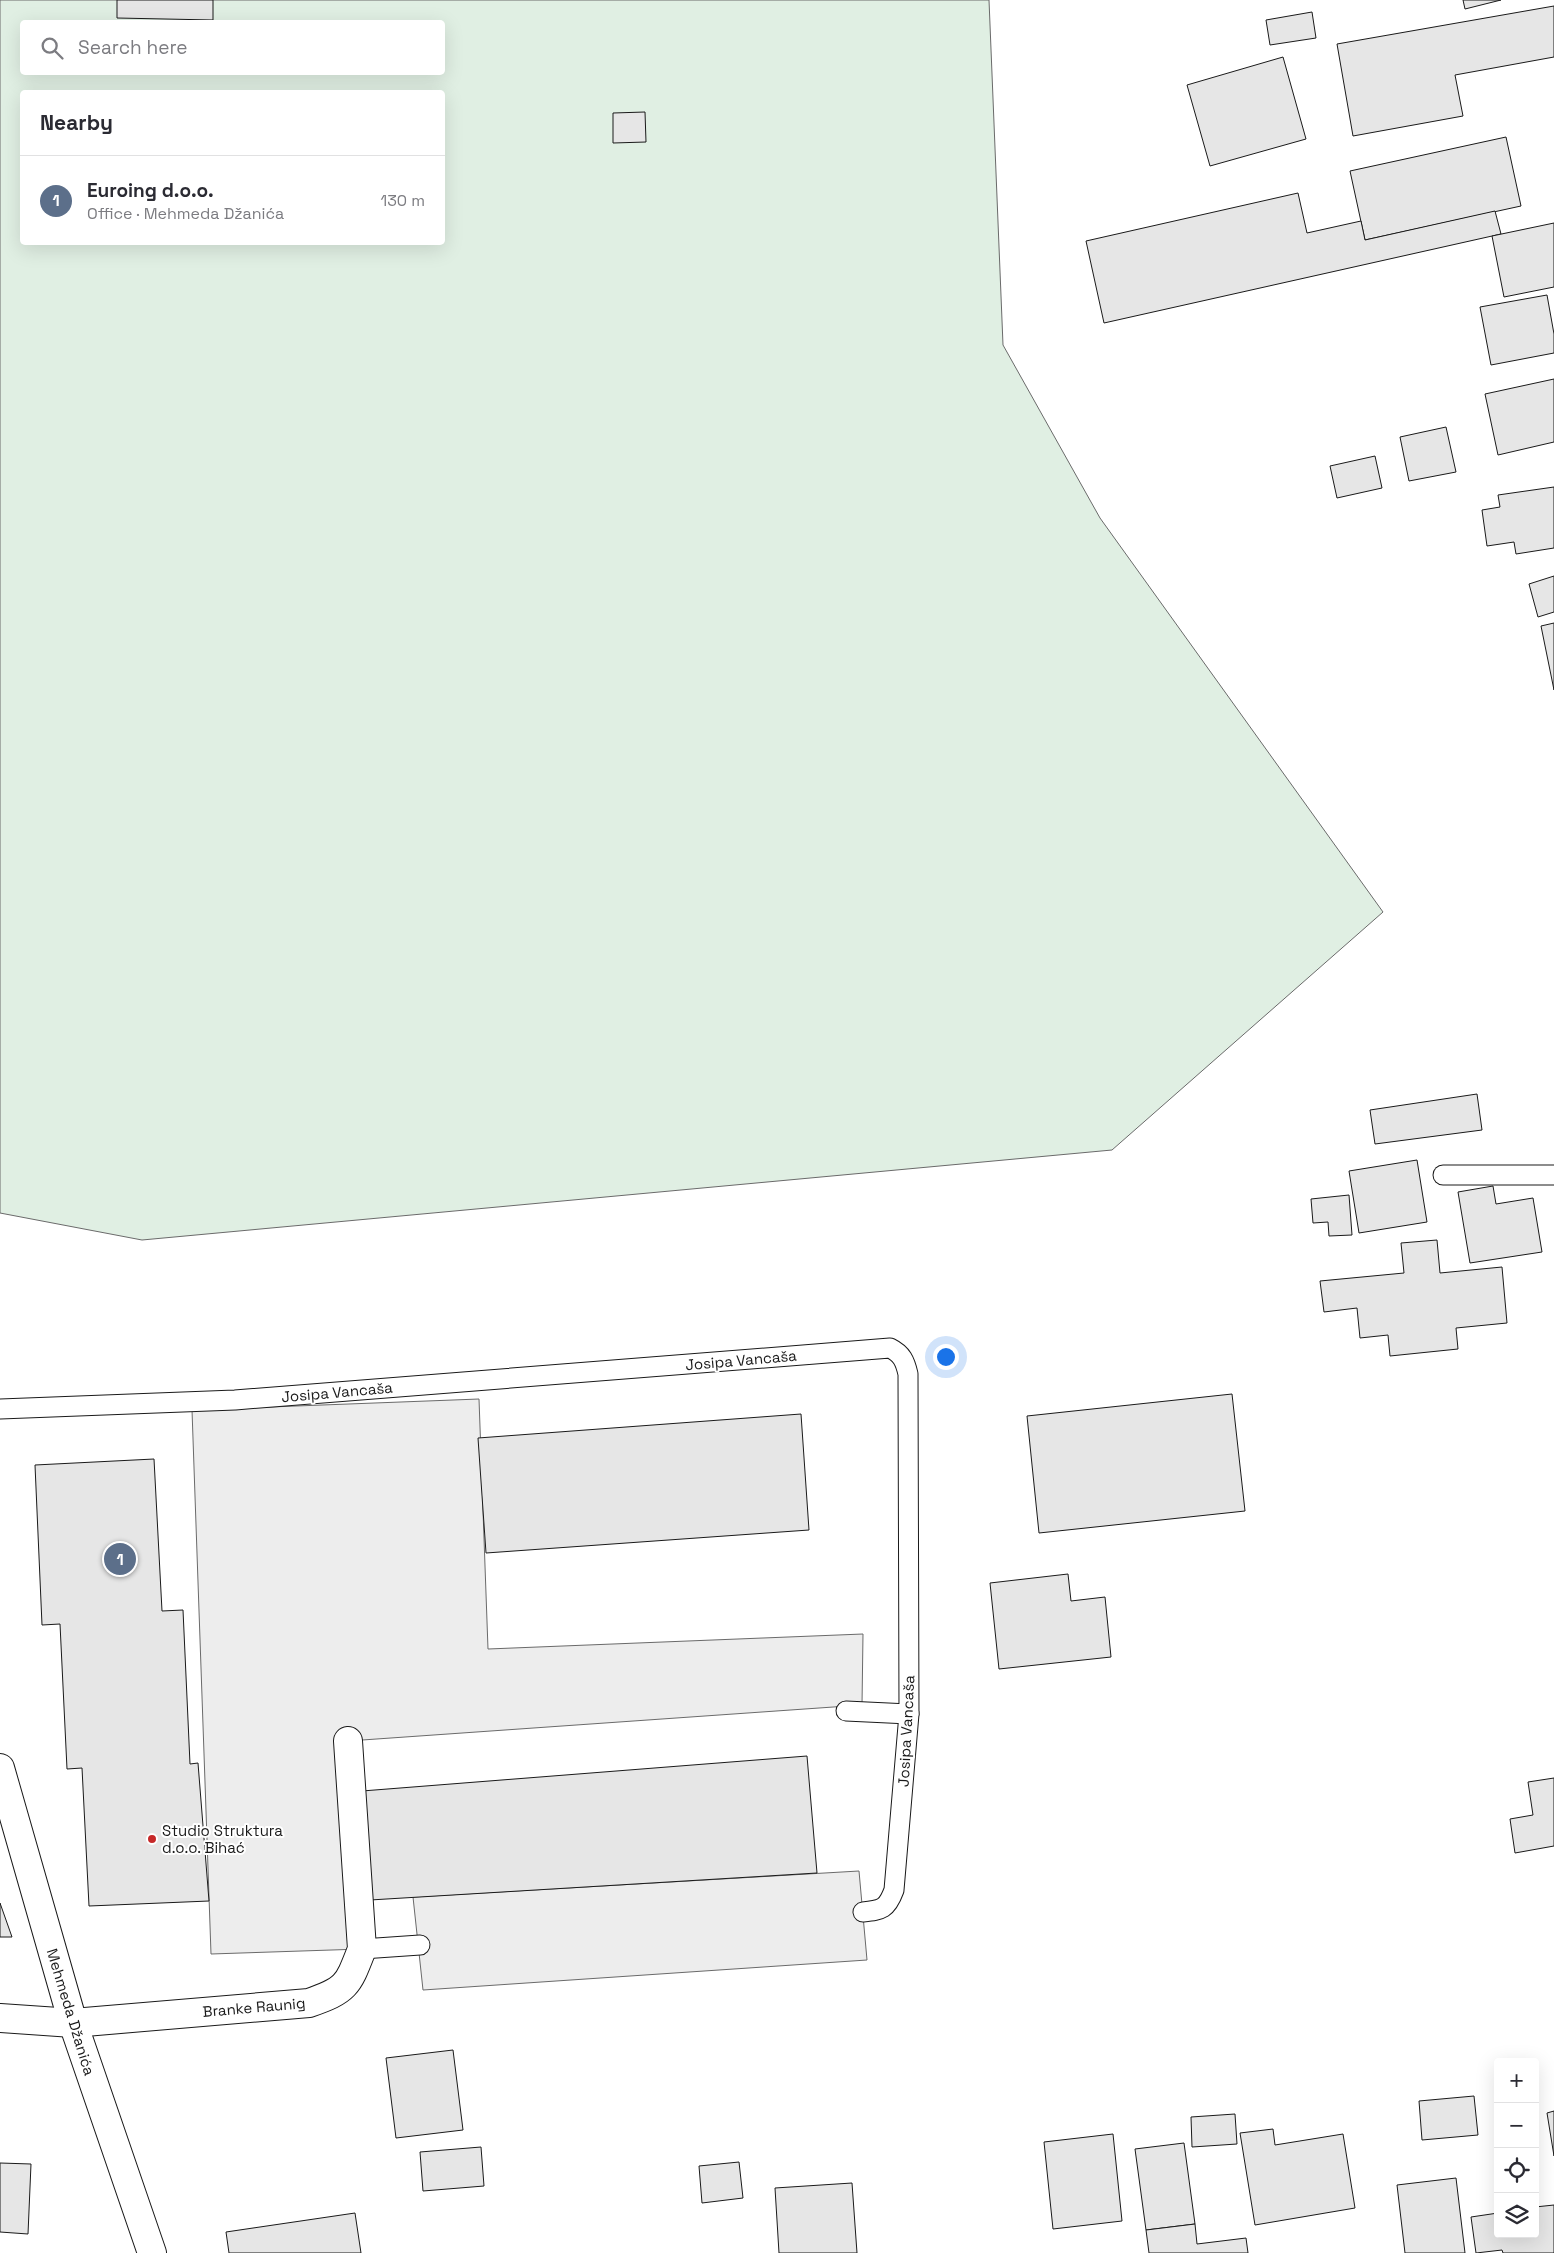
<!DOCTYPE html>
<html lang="en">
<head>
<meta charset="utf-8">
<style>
	body { margin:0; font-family:"Space Grotesk",sans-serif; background:#f2f2f3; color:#2b2b33 }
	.controls { position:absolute; right:15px; bottom:15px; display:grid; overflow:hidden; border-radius:5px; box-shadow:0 5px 20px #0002 }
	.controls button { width:45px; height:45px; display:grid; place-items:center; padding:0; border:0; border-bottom:1px solid #e1e1e2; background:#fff; color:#2b2b33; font:25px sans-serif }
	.you { position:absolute; left:945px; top:1356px; width:18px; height:18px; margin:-12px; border:4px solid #fff; border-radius:50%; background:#1a73e8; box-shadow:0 0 0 8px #1a73e833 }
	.badge { display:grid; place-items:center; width:32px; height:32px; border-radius:50%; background:#c62828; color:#fff; font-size:16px; font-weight:700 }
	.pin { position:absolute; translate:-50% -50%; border:2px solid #fff; box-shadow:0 1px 5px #0006 }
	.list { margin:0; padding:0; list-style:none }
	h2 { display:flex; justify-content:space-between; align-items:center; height:65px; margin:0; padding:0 20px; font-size:21px }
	h2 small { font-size:16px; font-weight:400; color:#7c7c81 }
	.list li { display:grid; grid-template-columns:32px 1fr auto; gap:15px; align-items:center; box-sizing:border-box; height:90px; padding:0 20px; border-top:1px solid #e1e1e2 }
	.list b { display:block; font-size:19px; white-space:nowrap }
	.list p { margin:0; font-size:16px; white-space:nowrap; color:#7c7c81 }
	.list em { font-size:16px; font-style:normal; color:#7c7c81 }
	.icon { flex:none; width:28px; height:28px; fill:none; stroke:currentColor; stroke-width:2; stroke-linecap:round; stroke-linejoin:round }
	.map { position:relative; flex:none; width:1554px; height:2253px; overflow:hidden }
	.search { position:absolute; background:#fff; box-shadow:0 5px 20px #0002; left:20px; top:20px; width:425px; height:55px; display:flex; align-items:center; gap:12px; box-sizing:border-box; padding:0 18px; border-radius:5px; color:#7c7c81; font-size:19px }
	.panel { position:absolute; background:#fff; box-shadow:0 5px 20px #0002; left:20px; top:90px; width:425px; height:155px; border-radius:5px }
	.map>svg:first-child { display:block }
</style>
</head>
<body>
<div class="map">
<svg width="1554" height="2253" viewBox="0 0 1554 2253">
	<rect width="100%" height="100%" fill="#fff"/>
	<path fill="#e0efe3" stroke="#6a6a6a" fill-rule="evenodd" d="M 0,0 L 989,0 L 1003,345 L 1100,518 L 1383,912 L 1112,1150 L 142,1240 L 0,1213 ZM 22,22 L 442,22 L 442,72 L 22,72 ZM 22,92 L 442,92 L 442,242 L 22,242 Z"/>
	<g fill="#ededed" stroke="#6a6a6a">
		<polygon points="479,1399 488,1649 863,1634 862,1705 348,1741 362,1949 211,1954 192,1410"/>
		<polygon points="859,1871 867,1960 423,1990 413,1897"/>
	</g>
	<g fill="#e6e6e6" stroke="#1a1a1a">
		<polygon points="117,0 213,0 213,20 117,18"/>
		<polygon points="1463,0 1501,0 1465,9"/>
		<polygon points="1554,6 1554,57 1455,75 1463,116 1353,136 1337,44"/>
		<polygon points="1312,12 1316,38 1270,45 1266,20"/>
		<polygon points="1283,57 1306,139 1210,166 1187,85"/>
		<polygon points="645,112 646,142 613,143 613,113"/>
		<polygon points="1506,137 1521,206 1365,240 1350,171"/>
		<polygon points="1298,193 1307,233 1361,221 1365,240 1495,211 1501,234 1104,323 1086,241"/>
		<polygon points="1554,223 1554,287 1504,297 1492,236"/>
		<polygon points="1547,295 1554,334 1554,353 1491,365 1480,307"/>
		<polygon points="1554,379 1554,442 1498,455 1485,394"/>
		<polygon points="1446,427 1456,472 1409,481 1400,437"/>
		<polygon points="1375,456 1382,488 1337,498 1330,466"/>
		<polygon points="1554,487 1554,548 1516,554 1514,542 1487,546 1482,510 1500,507 1498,495"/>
		<polygon points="1554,576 1554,612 1538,617 1529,584"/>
		<polygon points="1554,623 1554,690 1541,626"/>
		<polygon points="1477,1094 1482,1130 1375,1144 1370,1110"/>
		<polygon points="1417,1160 1427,1222 1359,1233 1349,1171"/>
		<polygon points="1493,1186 1496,1204 1533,1198 1542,1252 1470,1263 1458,1192"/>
		<polygon points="1349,1195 1352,1235 1329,1236 1328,1222 1313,1223 1311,1199"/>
		<polygon points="1437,1240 1440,1273 1502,1267 1507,1323 1456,1328 1458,1349 1390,1356 1388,1335 1360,1338 1357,1308 1324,1312 1320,1281 1404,1273 1401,1243"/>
		<polygon points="1232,1394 1245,1511 1039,1533 1027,1416"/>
		<polygon points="801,1414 809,1530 486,1553 478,1438"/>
		<polygon points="154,1459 162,1611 183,1610 190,1764 198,1763 209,1901 89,1906 82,1768 67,1769 60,1624 42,1625 35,1465"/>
		<polygon points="1068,1574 1071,1601 1105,1597 1111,1657 999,1669 990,1583"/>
		<polygon points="807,1756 817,1873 370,1900 362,1791"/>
		<polygon points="1554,1778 1554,1846 1515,1853 1510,1819 1533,1815 1528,1782"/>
		<polygon points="0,1903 12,1937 0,1937"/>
		<polygon points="453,2050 463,2130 396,2138 386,2058"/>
		<polygon points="1474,2096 1478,2135 1422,2140 1419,2101"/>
		<polygon points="1554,2111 1554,2156 1547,2113"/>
		<polygon points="1235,2114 1237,2144 1192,2147 1191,2117"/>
		<polygon points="1273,2129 1275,2145 1343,2134 1355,2208 1255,2225 1240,2133"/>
		<polygon points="1113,2134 1122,2221 1053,2229 1044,2142"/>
		<polygon points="1184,2143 1195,2224 1146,2230 1135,2149"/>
		<polygon points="481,2147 484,2186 423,2191 420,2152"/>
		<polygon points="739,2162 743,2198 702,2203 699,2166"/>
		<polygon points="0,2163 31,2164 28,2234 0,2232"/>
		<polygon points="1456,2178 1465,2253 1405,2253 1397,2185"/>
		<polygon points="852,2183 857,2253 779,2253 775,2188"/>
		<polygon points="1554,2205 1554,2253 1503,2253 1502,2250 1476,2253 1471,2217 1498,2213 1498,2234 1535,2234 1535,2207"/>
		<polygon points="355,2213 361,2253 229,2253 226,2232"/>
		<polygon points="1195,2224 1197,2244 1246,2238 1248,2253 1149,2253 1146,2230"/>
	</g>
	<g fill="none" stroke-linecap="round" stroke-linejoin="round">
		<defs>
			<g id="service">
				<polyline points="1443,1175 1554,1175"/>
				<path d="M 0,1409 L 235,1400 L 890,1348 C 902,1354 905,1361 908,1374 L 909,1714 L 894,1890 C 887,1909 882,1910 863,1912"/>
				<polyline points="846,1711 909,1714"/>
				<polyline points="362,1949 420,1945"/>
			</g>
			<g id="minor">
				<polyline points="0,1768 73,2023 152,2253"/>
				<path d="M 0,2018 L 73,2023 L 309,2003 C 347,1990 348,1985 362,1949 L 348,1741"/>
			</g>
		</defs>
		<use href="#service" stroke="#1a1a1a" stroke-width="21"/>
		<use href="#minor" stroke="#1a1a1a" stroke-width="30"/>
		<use href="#service" stroke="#fff" stroke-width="19"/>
		<use href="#minor" stroke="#fff" stroke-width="28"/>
	</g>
	<circle fill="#c62828" stroke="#fff" stroke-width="2" cx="152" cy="1839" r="5"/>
	<g text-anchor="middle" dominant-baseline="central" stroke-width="4" stroke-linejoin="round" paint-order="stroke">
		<g font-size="15" fill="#1a1a1a" stroke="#fff">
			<text transform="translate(741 1360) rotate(-5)">Josipa Vancaša</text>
			<text transform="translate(337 1392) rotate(-5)">Josipa Vancaša</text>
			<text transform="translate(906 1731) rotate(-87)">Josipa Vancaša</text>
			<text transform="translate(254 2007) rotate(-5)">Branke Raunig</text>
			<text transform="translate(71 2012) rotate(73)">Mehmeda Džanića</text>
		</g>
		<g font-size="15" fill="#1a1a1a" stroke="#fff" text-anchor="start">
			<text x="162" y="1830">Studio Struktura<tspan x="162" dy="17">d.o.o. Bihać</tspan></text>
		</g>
	</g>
</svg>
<div class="controls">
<button>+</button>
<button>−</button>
<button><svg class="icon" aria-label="locate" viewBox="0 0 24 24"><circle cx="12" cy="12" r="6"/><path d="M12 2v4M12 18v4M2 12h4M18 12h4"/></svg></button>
<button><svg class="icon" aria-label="layers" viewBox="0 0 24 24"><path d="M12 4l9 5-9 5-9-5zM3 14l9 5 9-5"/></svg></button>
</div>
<div class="you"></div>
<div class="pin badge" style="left:120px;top:1559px;background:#5c6f8a">1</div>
<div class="search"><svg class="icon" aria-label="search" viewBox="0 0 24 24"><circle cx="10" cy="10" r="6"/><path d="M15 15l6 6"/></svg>Search here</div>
<section class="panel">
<h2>Nearby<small></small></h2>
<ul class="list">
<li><span class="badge" style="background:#5c6f8a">1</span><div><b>Euroing d.o.o.</b><p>Office · Mehmeda Džanića</p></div><em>130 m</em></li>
</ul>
</section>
</div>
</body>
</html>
